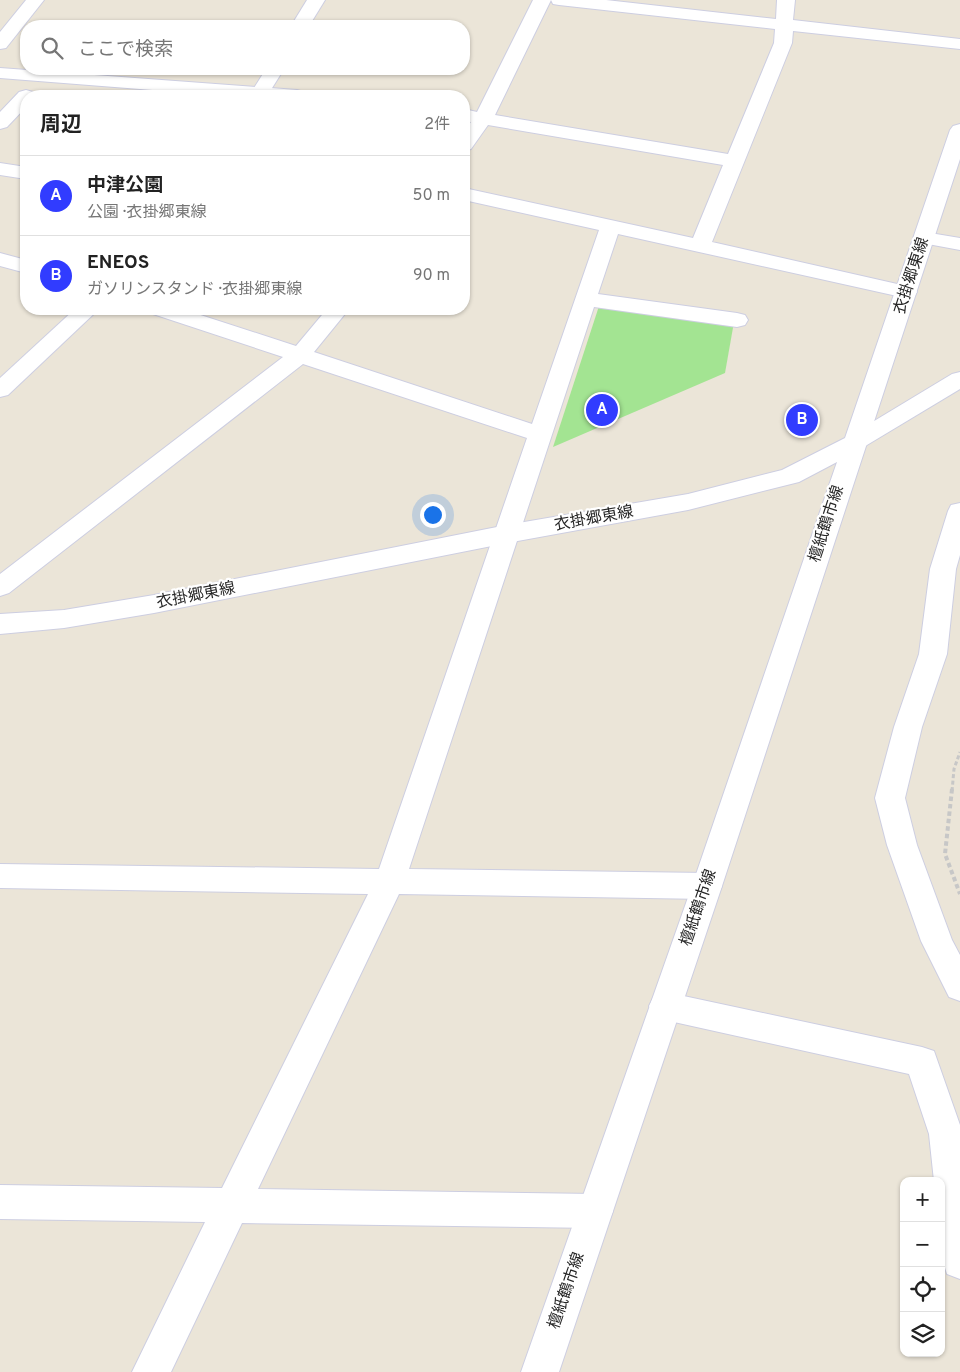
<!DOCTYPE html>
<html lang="ja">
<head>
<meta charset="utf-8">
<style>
	body { margin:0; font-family:Overpass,"Noto Sans JP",sans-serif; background:#f6f6f6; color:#222 }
	.controls { position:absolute; right:15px; bottom:15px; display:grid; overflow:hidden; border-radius:10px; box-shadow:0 1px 4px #0004 }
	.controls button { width:45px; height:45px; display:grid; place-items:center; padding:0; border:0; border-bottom:1px solid #e0e0e0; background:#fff; color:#222; font:25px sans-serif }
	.you { position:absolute; left:432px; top:514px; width:18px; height:18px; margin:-12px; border:4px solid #fff; border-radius:50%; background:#1a73e8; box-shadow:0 0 0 8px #1a73e833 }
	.badge { display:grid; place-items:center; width:32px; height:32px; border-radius:50%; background:#313cff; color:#fff; font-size:16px; font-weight:700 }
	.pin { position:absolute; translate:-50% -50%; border:2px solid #fff; box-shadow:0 1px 5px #0006 }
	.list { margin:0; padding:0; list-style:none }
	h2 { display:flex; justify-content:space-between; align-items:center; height:65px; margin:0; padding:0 20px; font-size:21px }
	h2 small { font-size:16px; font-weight:400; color:#767676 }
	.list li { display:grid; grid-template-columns:32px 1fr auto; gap:15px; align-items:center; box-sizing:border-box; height:80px; padding:0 20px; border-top:1px solid #e0e0e0 }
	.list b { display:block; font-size:19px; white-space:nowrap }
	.list p { margin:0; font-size:16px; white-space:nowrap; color:#767676 }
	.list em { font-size:16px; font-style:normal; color:#767676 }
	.icon { flex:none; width:28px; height:28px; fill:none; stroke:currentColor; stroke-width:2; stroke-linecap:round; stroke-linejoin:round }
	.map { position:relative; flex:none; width:960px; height:1372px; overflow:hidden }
	.search { position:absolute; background:#fff; box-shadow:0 1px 4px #0004; left:20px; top:20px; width:450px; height:55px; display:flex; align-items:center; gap:12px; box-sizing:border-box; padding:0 18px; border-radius:20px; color:#767676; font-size:19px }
	.panel { position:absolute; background:#fff; box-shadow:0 1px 4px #0004; left:20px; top:90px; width:450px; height:225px; border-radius:20px }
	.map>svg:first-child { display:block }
</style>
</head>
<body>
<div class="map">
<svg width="960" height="1372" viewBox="0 0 960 1372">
	<rect width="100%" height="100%" fill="#ebe5d8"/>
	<polygon fill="#a3e492" points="600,303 734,322 725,373 553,447"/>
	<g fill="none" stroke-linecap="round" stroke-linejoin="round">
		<defs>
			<g id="minor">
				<polygon points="26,0 44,0 6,48 0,49 0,32"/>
				<path d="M 533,0 L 606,0 L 776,19 L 777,0 L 795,0 L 793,20 L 960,39 L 960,49 L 793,31 L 792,43 L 712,242 L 906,286 L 914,287 L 917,292 L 914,297 L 906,298 L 618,234 L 598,294 L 737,313 L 745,315 L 748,320 L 745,325 L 737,327 L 594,307 L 409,869 L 707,873 L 718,877 L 722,886 L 718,895 L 707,899 L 399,894 L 258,1189 L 595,1194 L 608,1199 L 613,1211 L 608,1223 L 595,1228 L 242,1223 L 171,1372 L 132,1372 L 205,1222 L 0,1219 L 0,1185 L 222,1188 L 368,894 L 0,888 L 0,864 L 379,869 L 527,438 L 303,364 L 9,593 L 0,596 L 0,574 L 283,357 L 153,314 L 150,309 L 182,309 L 296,346 L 327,309 L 349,309 L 314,352 L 532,424 L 599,230 L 464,200 L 464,188 L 693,238 L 723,165 L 488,125 L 471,149 L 464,151 L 464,132 L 471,122 L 464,121 L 464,109 L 477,112 ZM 551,0 L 553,4 L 559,5 L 775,29 L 774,43 L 728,154 L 495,115 Z"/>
				<polygon points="0,68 297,90 304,92 306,96 229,96 0,78"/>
				<polygon points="26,90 33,92 35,96 26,96 26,107 7,127 0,129 0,112 19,92"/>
				<polygon points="0,163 26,167 26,179 0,175"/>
				<polygon points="924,232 960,238 960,250 917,242 914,238 917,234"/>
				<polygon points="0,253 26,260 26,273 0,266"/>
				<polygon points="960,503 960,555 956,569 947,654 922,727 905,798 917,845 952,940 960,955 960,1001 949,997 921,941 887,845 875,798 894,727 919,654 930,569 948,511 951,505"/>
				<polygon points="665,992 922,1047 934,1051 960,1125 960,1279 947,1274 941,1255 941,1181 934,1181 929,1134 909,1074 665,1020 654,1016 649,1006 654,996"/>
			</g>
			<g id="tertiary">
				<polygon points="307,0 325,0 309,26 291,26"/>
				<polygon points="266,69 284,69 267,96 249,96"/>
				<polygon points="75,309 99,309 8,395 0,397 0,378"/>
				<polygon points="960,372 960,389 862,448 854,451 846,448 842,443 846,438 952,374"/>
			</g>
			<polygon id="secondary" points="960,124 960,159 722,886 559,1372 521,1372 692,886 837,462 799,482 688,510 507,543 154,613 64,628 0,634 0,614 64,610 154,595 507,525 688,494 782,470 845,438 950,130 953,126"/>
		</defs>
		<use href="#minor" stroke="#cdcee1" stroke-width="2"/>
		<use href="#tertiary" stroke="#cdcee1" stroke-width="2"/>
		<use href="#secondary" stroke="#cdcee1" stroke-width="2"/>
		<polyline stroke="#c7c7c7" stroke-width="3" stroke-dasharray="4 2.5" stroke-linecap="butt" points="952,791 954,769 960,752"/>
		<polyline stroke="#c7c7c7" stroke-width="4" stroke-dasharray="4.5 3" stroke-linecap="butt" points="952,789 945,854 960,894"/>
		<use href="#minor" fill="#fff" fill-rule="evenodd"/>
		<use href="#tertiary" fill="#fff" fill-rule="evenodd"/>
		<use href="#secondary" fill="#fff" fill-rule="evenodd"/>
	</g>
	<g text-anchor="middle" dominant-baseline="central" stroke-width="4.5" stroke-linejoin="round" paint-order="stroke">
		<g font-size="16" fill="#272727" stroke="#fff">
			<text transform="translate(912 276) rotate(-72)">衣掛郷東線</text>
			<text transform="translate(594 519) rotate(-10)">衣掛郷東線</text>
			<text transform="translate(827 524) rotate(-72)">檀紙鶴市線</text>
			<text transform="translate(196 596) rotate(-11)">衣掛郷東線</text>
			<text transform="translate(699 908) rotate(-71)">檀紙鶴市線</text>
			<text transform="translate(567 1291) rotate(-71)">檀紙鶴市線</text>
		</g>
	</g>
</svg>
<div class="controls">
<button>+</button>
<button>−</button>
<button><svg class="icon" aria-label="locate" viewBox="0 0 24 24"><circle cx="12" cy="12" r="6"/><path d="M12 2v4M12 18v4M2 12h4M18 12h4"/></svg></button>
<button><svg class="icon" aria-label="layers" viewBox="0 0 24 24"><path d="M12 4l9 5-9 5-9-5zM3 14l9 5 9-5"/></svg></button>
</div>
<div class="you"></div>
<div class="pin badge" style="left:602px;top:410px">A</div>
<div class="pin badge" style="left:802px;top:420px">B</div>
<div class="search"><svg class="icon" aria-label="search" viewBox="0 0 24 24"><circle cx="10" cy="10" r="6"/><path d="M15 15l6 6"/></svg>ここで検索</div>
<section class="panel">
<h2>周辺<small>2件</small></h2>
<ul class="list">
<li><span class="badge">A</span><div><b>中津公園</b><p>公園 · 衣掛郷東線</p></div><em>50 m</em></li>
<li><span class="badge">B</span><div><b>ENEOS</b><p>ガソリンスタンド · 衣掛郷東線</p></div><em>90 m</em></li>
</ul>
</section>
</div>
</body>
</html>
